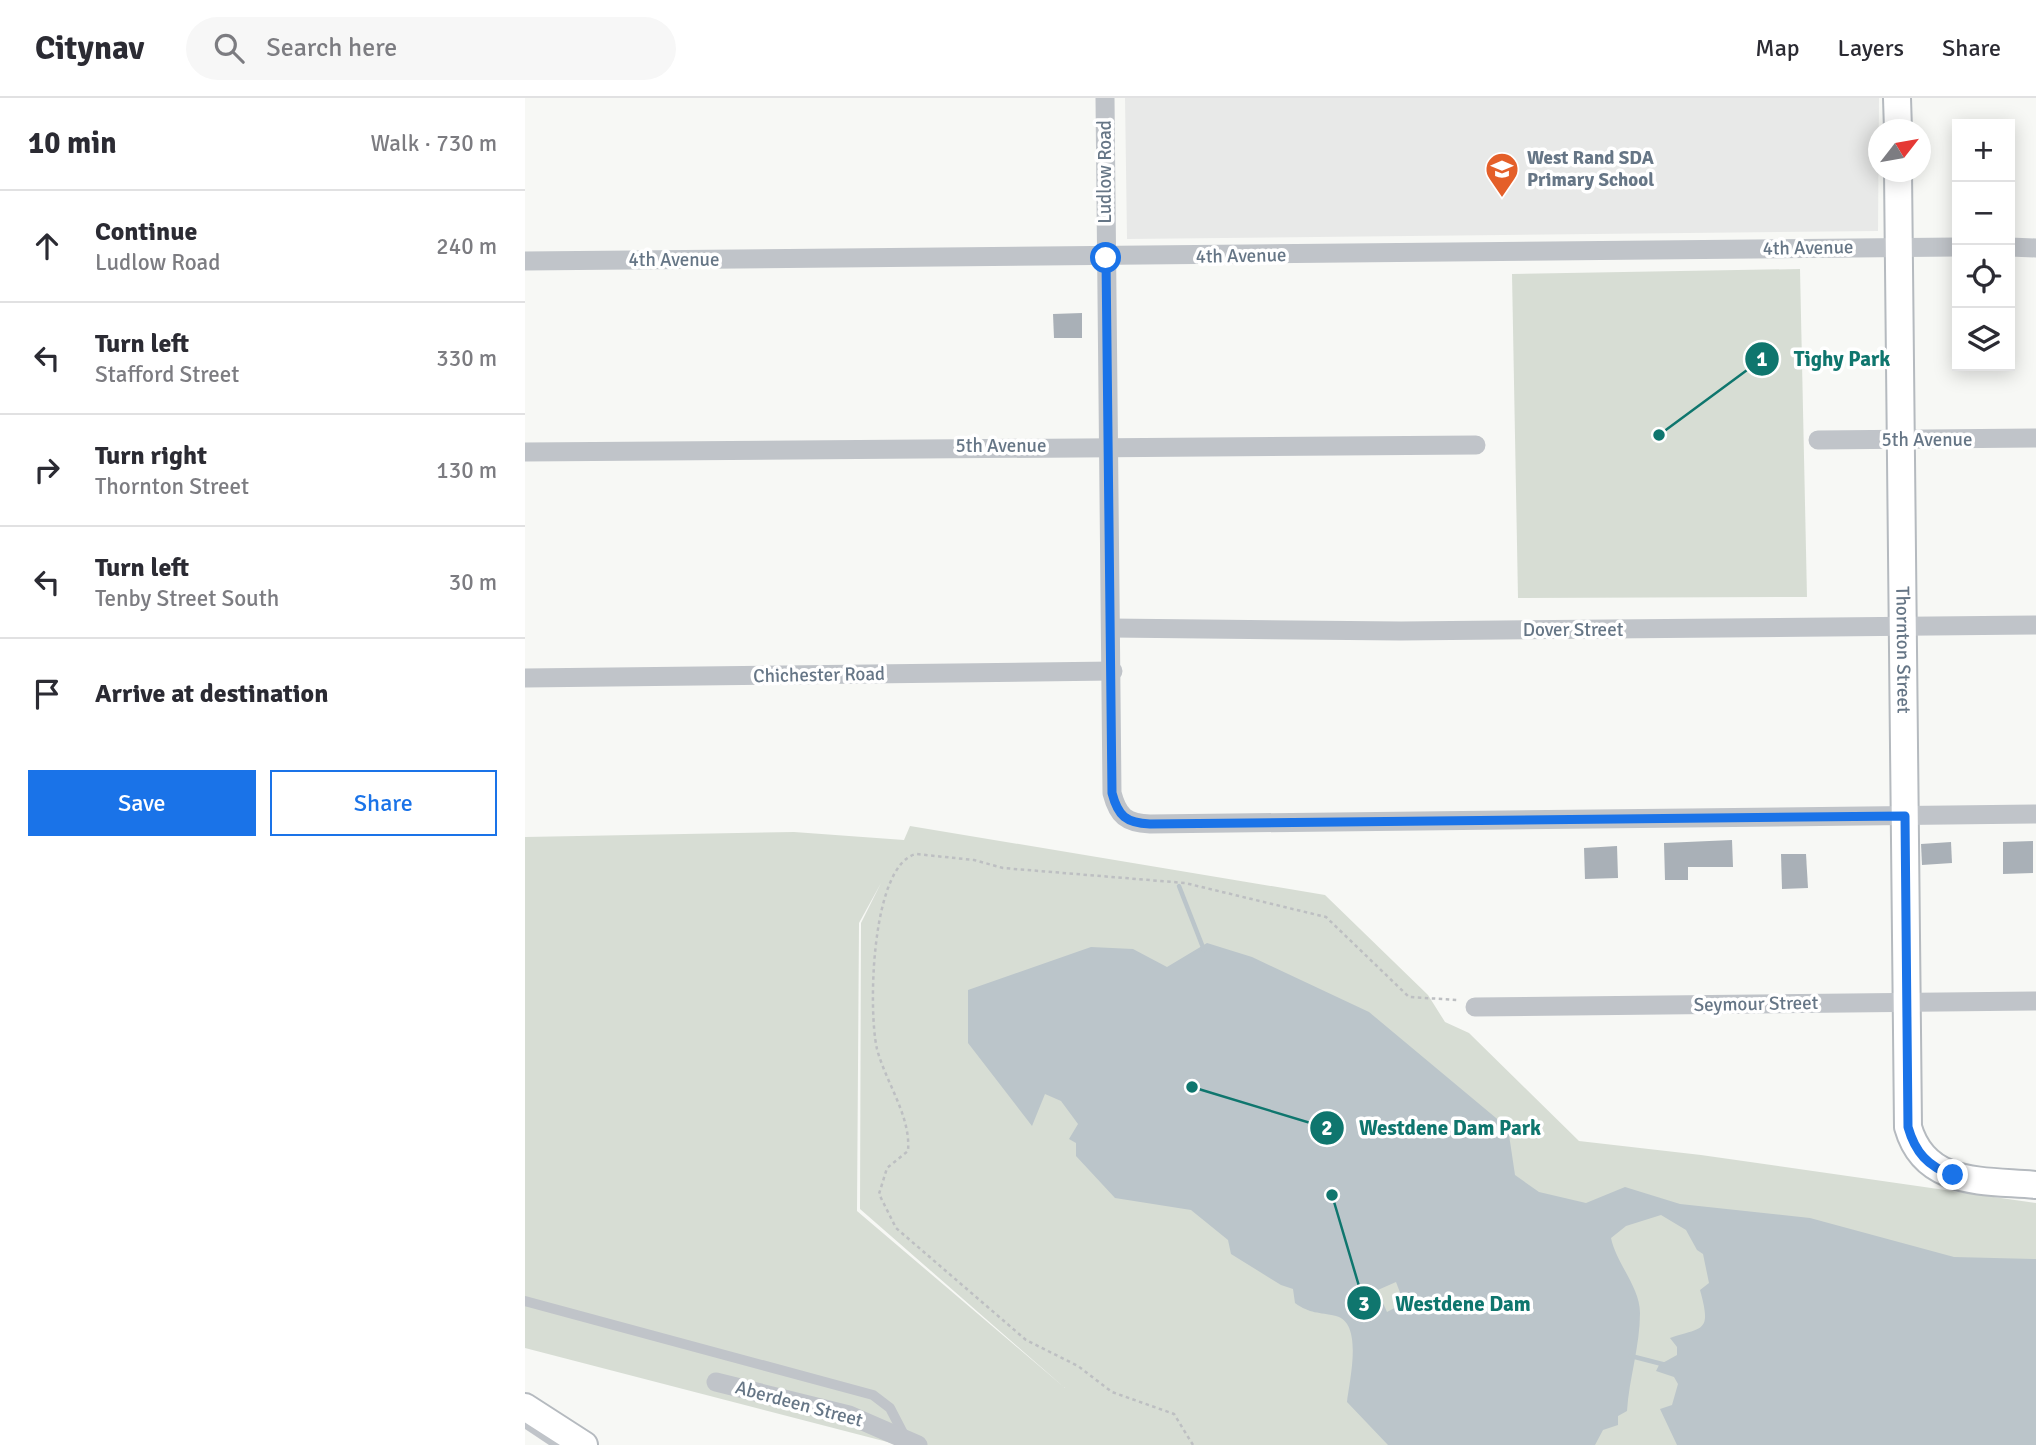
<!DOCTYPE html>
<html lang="en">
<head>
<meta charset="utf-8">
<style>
	body { margin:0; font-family:Signika,sans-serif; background:#f7f7f7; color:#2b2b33 }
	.controls { position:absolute; right:21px; top:21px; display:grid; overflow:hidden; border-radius:0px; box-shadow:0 4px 18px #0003 }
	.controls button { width:63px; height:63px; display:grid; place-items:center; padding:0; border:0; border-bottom:2px solid #e1e1e2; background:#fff; color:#2b2b33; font:35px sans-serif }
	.compass { position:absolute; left:1343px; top:21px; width:63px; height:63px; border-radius:50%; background:#fff; box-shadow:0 4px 18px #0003; rotate:59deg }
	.stop { position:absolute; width:21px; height:21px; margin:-16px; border:5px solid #1a73e8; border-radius:50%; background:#fff }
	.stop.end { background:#1a73e8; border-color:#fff; box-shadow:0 2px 7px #0008 }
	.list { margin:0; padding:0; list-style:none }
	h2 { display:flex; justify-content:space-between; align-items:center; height:91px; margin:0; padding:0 28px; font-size:30px }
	h2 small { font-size:23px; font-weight:400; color:#7c7c81 }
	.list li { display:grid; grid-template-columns:46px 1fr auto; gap:21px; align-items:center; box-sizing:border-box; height:112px; padding:0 28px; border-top:2px solid #e1e1e2 }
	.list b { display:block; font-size:26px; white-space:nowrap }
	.list p { margin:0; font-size:23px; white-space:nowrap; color:#7c7c81 }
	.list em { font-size:23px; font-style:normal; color:#7c7c81 }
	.actions { display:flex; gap:14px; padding:21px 28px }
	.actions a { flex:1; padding:16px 0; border:2px solid #1a73e8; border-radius:0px; text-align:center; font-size:24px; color:#1a73e8 }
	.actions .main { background:#1a73e8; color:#fff }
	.icon { flex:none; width:38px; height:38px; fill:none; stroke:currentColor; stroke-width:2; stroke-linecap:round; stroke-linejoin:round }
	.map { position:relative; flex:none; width:1511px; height:1347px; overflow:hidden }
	header { display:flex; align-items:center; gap:42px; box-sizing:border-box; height:98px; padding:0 35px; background:#fff; border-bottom:2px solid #e1e1e2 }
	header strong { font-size:33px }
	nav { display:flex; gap:38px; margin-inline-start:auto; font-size:24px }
	.search { width:490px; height:63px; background:#f7f7f7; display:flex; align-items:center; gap:18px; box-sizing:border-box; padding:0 24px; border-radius:38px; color:#7c7c81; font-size:26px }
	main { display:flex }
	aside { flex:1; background:#fff }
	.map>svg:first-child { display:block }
</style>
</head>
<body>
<header>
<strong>Citynav</strong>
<div class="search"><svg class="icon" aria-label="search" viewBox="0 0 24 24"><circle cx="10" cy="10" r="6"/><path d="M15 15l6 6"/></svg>Search here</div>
<nav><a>Map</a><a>Layers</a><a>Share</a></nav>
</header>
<main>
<aside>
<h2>10 min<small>Walk · 730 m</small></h2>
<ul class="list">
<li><svg class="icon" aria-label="ahead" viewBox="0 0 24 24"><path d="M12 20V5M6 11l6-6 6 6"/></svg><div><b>Continue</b><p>Ludlow Road</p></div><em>240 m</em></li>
<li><svg class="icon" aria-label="left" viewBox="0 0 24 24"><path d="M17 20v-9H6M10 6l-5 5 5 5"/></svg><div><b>Turn left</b><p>Stafford Street</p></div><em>330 m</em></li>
<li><svg class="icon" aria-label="right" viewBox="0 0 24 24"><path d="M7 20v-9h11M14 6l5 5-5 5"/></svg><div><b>Turn right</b><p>Thornton Street</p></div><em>130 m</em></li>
<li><svg class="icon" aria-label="left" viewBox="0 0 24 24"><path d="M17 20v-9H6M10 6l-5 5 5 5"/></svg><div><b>Turn left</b><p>Tenby Street South</p></div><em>30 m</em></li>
<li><svg class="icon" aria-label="arrive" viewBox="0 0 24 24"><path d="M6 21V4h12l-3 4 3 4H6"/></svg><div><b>Arrive at destination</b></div></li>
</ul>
<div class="actions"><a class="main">Save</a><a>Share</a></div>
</aside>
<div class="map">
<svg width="1511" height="1347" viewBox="0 0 1511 1347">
	<rect width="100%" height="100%" fill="#f7f8f5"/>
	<polygon fill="#e8e9e8" points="600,0 1354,0 1353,133 602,141"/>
	<g fill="#d7ddd4" fill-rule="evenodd">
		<polygon points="1275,171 1282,499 993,500 987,176"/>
		<path d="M 385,728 L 800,797 L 903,897 L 920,924 L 944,935 L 1054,1043 L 1176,1057 L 1511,1105 L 1511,1347 L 374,1347 L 0,1250 L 0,739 L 269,734 L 379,742 ZM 356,785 L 336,825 L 335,1111 L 540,1290 L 332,1113 L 334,825 Z"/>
	</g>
	<path fill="#bbc5ca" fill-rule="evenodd" d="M 682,845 L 727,859 L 844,914 L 983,1030 L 990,1077 L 1014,1094 L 1061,1105 L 1100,1089 L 1155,1106 L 1285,1120 L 1429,1159 L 1511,1161 L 1511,1347 L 1152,1347 L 1135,1311 L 1147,1307 L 1153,1286 L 1149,1279 L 1131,1273 L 1134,1267 L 1152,1257 L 1152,1249 L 1145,1240 C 1178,1229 1187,1235 1175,1192 L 1184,1185 L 1178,1156 L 1172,1152 L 1161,1132 L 1136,1117 L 1101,1128 L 1086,1140 C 1091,1165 1115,1189 1115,1215 C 1115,1248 1104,1281 1102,1313 L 1093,1318 L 1093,1327 L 1078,1332 L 1070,1347 L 863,1347 L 822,1304 C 824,1284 839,1225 811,1218 C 794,1214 785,1216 770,1205 L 768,1191 L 756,1187 L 706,1156 L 703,1142 L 666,1112 L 590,1100 L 551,1058 L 551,1045 L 544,1041 L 553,1026 L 536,1003 L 520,996 L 507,1028 L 443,945 L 443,892 L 566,849 L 608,851 L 642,869 ZM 871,1184 L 879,1205 L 862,1214 L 854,1196 L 847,1199 L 846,1195 Z"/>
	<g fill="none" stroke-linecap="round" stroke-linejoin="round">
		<g stroke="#bbc5ca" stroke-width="4.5">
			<polyline points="654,788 679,852"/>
			<polyline points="1106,1258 1141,1267"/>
		</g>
	</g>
	<g fill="#a9b0b7">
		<polygon points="557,215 557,240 529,240 528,216"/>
		<polygon points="1207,742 1208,769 1163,769 1163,782 1140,782 1139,745"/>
		<polygon points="1508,743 1508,775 1478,776 1478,744"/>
		<polygon points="1426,744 1427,765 1397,767 1396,746"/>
		<polygon points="1092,748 1093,780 1060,781 1059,750"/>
		<polygon points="1256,756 1281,756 1283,790 1257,791"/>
	</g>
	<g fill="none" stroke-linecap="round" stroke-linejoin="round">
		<defs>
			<g id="secondary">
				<polyline points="1372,0 1373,32"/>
				<path id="s1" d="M 1373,74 L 1383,1029 C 1400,1089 1459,1082 1511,1087"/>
				<polyline points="0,1309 59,1347"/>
			</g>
		</defs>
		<use href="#secondary" stroke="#b5babf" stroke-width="30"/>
		<path stroke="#bdbfc2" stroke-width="2.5" stroke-dasharray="3.5 3.5" stroke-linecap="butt" d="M 668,1347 L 649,1316 L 587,1294 L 553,1268 L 501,1242 L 371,1130 L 354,1096 L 362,1070 L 383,1053 C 386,1018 361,985 352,951 C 343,913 346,767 391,756 L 449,762 L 478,770 L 660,785 L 801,819 L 884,899 L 933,902"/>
		<g stroke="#c0c4c9" stroke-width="10">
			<polyline points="0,1203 348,1297 365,1310 380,1339"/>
			<polyline points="0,1325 33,1347"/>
		</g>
		<g stroke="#c0c4c9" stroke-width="19">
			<path d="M 580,0 L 587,695 C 593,718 601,725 625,726 L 1511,716"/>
			<polyline points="1485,149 1511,150"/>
			<polyline points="0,163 1432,149"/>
			<polyline points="1293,342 1511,340"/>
			<polyline points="0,354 951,347"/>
			<polyline points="586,530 876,533 1511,527"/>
			<polyline points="0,580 588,573"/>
			<polyline points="950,909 1511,903"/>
			<polyline points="191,1284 324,1317 393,1347"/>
		</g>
		<use href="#secondary" stroke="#fff" stroke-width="26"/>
	</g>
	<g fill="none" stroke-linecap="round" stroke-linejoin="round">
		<path stroke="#1a73e8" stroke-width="9" d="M 581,160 L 587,695 C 593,718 601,725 625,726 L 1380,718 L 1383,1029 C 1390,1054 1403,1069 1428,1077"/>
	</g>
	<defs>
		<symbol id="school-pin" viewBox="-11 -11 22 30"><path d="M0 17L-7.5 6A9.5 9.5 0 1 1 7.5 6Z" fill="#e45f29" stroke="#fff"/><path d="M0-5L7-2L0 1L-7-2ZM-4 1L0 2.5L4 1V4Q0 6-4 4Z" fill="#fff"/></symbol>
	</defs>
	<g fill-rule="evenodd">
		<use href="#school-pin" x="958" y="52" width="38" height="52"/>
	</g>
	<g text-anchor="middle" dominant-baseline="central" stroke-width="7" stroke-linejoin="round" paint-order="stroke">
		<g font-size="19" font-weight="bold" fill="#667686" stroke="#fff" text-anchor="start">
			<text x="1002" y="60">West Rand SDA<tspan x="1002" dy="22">Primary School</tspan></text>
		</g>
		<g font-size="19" fill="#667686" stroke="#fff">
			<text transform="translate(580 74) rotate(-90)">Ludlow Road</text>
			<text transform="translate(1283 150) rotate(-1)">4th Avenue</text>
			<text transform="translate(716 158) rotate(-1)">4th Avenue</text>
			<text x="149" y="162">4th Avenue</text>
			<text x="1402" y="342">5th Avenue</text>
			<text x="476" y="348">5th Avenue</text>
			<text x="1048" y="532">Dover Street</text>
			<text stroke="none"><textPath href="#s1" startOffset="478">Thornton Street</textPath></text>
			<text transform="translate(294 577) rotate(-1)">Chichester Road</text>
			<text transform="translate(1231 906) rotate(-1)">Seymour Street</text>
			<text transform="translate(274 1306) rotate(15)">Aberdeen Street</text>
		</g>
	</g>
	<path fill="none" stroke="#0f766e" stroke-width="2.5" d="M1134 337L1237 261M667 989L802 1030M807 1097L839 1205"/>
	<g fill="#0f766e" stroke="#fff" stroke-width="2.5">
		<circle cx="1134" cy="337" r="7"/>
		<circle cx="667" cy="989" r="7"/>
		<circle cx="807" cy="1097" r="7"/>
		<circle cx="1237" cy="261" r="18"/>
		<circle cx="802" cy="1030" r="18"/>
		<circle cx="839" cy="1205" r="18"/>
	</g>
	<g font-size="21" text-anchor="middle" font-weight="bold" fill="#fff">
		<text x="1237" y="268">1</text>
		<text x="802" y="1037">2</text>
		<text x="839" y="1213">3</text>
	</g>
	<g font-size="21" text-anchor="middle" font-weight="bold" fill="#0f766e" stroke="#fff" stroke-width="7" stroke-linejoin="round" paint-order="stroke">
		<text x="1317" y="268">Tighy Park</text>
		<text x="925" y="1037">Westdene Dam Park</text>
		<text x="938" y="1213">Westdene Dam</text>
	</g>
</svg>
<div class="controls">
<button>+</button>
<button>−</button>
<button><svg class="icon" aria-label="locate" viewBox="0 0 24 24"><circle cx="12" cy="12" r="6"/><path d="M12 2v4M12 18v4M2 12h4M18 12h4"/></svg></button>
<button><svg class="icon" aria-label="layers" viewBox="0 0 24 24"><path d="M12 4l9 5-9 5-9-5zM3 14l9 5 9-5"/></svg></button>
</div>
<svg class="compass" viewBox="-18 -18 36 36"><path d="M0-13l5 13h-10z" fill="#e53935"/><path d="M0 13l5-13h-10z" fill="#7c7c81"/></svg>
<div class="stop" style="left:581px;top:160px"></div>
<div class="stop end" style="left:1428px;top:1077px"></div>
</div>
</main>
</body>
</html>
